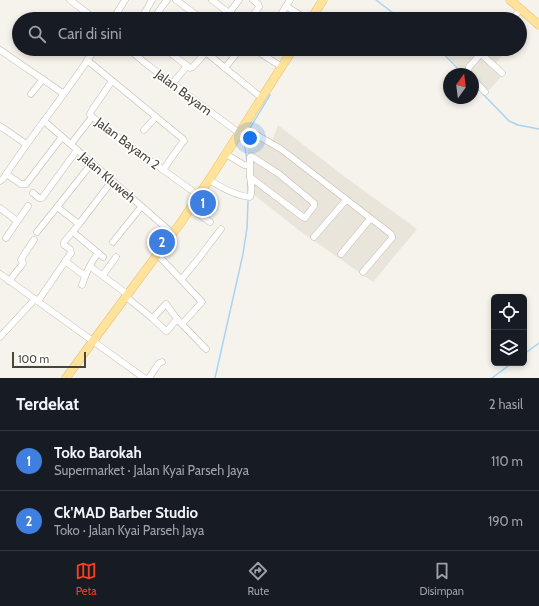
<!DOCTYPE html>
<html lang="id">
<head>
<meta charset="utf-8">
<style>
	body { margin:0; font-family:Cabin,sans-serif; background:#242831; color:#f1f3f6 }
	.controls { position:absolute; right:12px; bottom:12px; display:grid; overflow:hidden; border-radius:6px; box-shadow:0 2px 6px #0003 }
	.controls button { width:36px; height:36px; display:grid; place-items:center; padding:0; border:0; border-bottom:1px solid #363941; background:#171b24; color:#f1f3f6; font:20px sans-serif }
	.compass { position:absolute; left:443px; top:68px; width:36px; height:36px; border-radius:50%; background:#171b24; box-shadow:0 2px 6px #0003; rotate:14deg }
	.scale { position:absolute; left:12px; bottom:10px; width:74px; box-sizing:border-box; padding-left:4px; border:2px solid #4b4439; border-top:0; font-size:11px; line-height:14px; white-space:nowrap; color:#4b4439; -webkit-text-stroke:3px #fff; paint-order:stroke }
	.you { position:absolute; left:250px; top:138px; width:14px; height:14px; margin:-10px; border:3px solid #fff; border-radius:50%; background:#1a73e8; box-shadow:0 0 0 6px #1a73e833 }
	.badge { display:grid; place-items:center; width:26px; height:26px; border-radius:50%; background:#fc3f1d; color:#fff; font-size:13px; font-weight:700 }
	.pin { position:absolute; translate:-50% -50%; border:2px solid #fff; box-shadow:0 1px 4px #0006 }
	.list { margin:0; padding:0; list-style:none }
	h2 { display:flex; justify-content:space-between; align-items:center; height:52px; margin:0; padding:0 16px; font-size:17px }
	h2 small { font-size:13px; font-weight:400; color:#9ea1a6 }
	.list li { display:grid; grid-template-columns:26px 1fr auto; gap:12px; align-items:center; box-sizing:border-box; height:60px; padding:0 16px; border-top:1px solid #363941 }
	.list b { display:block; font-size:15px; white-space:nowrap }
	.list p { margin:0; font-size:13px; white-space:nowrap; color:#9ea1a6 }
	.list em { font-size:13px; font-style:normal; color:#9ea1a6 }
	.icon { flex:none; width:22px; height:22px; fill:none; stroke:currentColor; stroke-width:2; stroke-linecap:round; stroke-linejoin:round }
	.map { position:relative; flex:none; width:539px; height:378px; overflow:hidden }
	.search { position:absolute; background:#171b24; box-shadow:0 2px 6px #0003; left:12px; right:12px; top:12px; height:44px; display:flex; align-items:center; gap:10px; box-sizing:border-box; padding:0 14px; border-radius:22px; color:#9ea1a6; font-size:15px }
	.sheet { height:172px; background:#171b24 }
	nav { display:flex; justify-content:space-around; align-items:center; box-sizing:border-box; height:56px; border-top:1px solid #363941; background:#171b24; font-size:11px; color:#9ea1a6 }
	nav a { display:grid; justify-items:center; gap:2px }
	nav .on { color:#fc3f1d }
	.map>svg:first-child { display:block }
</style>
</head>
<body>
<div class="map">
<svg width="539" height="378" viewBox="0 0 539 378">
	<rect width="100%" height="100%" fill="#f6f3ec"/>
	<g fill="#eae5da">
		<polygon points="440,49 508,49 495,64 504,73 485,95 473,83 473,74 465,74"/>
		<polygon points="278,125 345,177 417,229 373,282 300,231 249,191 249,169 228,159 231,155 244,163 249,163 247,142 241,139 248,127 272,141"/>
	</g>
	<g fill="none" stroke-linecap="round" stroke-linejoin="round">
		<g stroke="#a9d4f2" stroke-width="1.5">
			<polyline points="376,0 401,19"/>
			<polyline points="439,49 463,74"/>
			<polyline points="473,84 479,90"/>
			<polyline points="482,93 509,121 518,125 539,129"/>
			<polyline points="250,128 270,95"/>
			<polyline points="244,142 247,160"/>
			<polyline points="248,181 248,193"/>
			<polyline points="524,354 539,343"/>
			<polyline points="215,378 243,254 247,228 248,201"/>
			<polyline points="492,378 512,363"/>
		</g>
		<defs>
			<g id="minor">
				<polyline points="70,0 95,19"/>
				<polyline points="176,0 202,19"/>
				<polyline points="212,0 237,19"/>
				<polyline points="286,6 306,19"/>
				<polyline points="229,13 239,0"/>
				<polyline points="252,17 259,7 258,4 253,0"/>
				<polyline points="113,19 125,0"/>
				<polyline points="141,19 152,0"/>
				<polyline points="153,19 167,0"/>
				<polyline points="278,19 290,0"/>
				<polyline points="512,19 521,9"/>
				<polyline points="129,49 145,63 239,133"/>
				<polyline points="165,49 190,68 193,67 206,52"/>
				<polyline points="202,49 225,68 240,49"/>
				<polyline points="254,49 282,67"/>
				<polyline points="0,50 64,94"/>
				<polyline points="481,54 502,73"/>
				<polyline points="87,60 183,139 184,141 182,143 163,170"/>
				<polyline points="225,68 262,98"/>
				<polyline points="469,74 468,72 469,67 485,49"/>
				<polyline points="473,79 485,92"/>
				<polyline points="112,81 92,110 90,114 90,115 123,141 198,195"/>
				<polyline points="173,83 187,66"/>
				<polyline points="31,94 43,79"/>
				<polyline points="44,121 172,233"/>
				<polyline points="0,126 26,144"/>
				<polyline points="243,127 281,149 391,234 392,236 392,238 363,272"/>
				<polyline points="144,130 156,117"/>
				<polyline points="71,144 92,117"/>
				<polyline points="226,154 244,165 250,166 250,157 251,156 279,174 314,203 314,206 305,218 303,217 250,177 250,166"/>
				<polyline points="6,174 21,184 26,184 62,137"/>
				<path d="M 209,180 C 221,187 236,196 250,197 C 253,191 251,183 250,177"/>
				<path d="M 0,181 L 3,179 C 32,134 66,94 95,49"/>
				<polyline points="33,193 39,198 42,198 77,150"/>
				<polyline points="0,208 17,221"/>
				<polyline points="190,208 210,222"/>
				<polyline points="79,224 57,207 92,163"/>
				<polyline points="37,232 57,207"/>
				<polyline points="73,232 103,257"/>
				<polyline points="314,237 346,200"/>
				<polyline points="6,238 28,206"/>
				<polyline points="113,242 141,207"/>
				<polyline points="157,254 202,302 182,324"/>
				<polyline points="341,254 370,219"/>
				<polyline points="65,261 85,276"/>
				<polyline points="92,268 127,294"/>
				<polyline points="0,274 144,378"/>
				<polyline points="103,275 116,257"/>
				<polyline points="181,280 199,258 221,229"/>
				<polyline points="9,281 21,266 23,263 21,260 25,253 34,240"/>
				<path d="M 82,285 C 86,273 90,263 98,253"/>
				<polyline points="125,296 152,318 166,331 167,331 177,319"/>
				<polyline points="38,301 71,253 70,249 64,245 64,242 79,224 112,181"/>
				<polyline points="153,318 166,304 177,319 206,349"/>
				<polyline points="0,337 35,299"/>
				<polyline points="149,378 159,363 162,362"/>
			</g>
			<g id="major">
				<polyline points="510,0 539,25"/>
				<polyline points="311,19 323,0"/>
				<polyline points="66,378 93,341 182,221 220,163 293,49"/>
			</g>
		</defs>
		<use href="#minor" stroke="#c2bbae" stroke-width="7"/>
		<use href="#major" stroke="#e6c16a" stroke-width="9"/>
		<use href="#minor" stroke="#fff" stroke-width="6"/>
		<use href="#major" stroke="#ffe39c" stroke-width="8"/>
	</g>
	<g text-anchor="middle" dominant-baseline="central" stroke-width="3.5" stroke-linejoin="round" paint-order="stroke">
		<g font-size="13" fill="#4b4439" stroke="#fff">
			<text transform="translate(184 92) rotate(37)">Jalan Bayam</text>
			<text transform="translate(128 143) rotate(37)">Jalan Bayam 2</text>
			<text transform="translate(108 177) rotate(41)">Jalan Kluweh</text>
		</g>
	</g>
</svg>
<div class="controls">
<button><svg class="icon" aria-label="locate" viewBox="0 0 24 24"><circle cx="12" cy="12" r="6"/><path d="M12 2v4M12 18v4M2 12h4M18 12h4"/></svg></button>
<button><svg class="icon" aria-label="layers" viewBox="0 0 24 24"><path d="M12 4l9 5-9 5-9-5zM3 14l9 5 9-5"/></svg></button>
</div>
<svg class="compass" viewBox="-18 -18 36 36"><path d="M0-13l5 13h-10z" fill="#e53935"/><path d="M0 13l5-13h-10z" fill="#9ea1a6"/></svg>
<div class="scale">100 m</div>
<div class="you"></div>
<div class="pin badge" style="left:203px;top:203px;background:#3f7fe0">1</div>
<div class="pin badge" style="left:162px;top:242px;background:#3f7fe0">2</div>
<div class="search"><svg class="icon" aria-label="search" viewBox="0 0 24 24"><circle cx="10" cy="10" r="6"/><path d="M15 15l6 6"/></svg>Cari di sini</div>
</div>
<section class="sheet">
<h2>Terdekat<small>2 hasil</small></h2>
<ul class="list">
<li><span class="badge" style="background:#3f7fe0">1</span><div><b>Toko Barokah</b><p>Supermarket · Jalan Kyai Parseh Jaya</p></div><em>110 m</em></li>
<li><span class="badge" style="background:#3f7fe0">2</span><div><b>Ck'MAD Barber Studio</b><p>Toko · Jalan Kyai Parseh Jaya</p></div><em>190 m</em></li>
</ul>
</section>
<nav>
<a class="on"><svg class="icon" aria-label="map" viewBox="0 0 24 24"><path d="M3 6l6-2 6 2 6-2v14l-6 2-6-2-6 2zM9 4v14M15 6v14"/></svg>Peta</a>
<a><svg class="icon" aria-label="directions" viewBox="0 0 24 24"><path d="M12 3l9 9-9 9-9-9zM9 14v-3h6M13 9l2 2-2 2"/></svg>Rute</a>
<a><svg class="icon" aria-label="saved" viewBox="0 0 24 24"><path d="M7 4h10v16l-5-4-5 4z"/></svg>Disimpan</a>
</nav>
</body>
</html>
